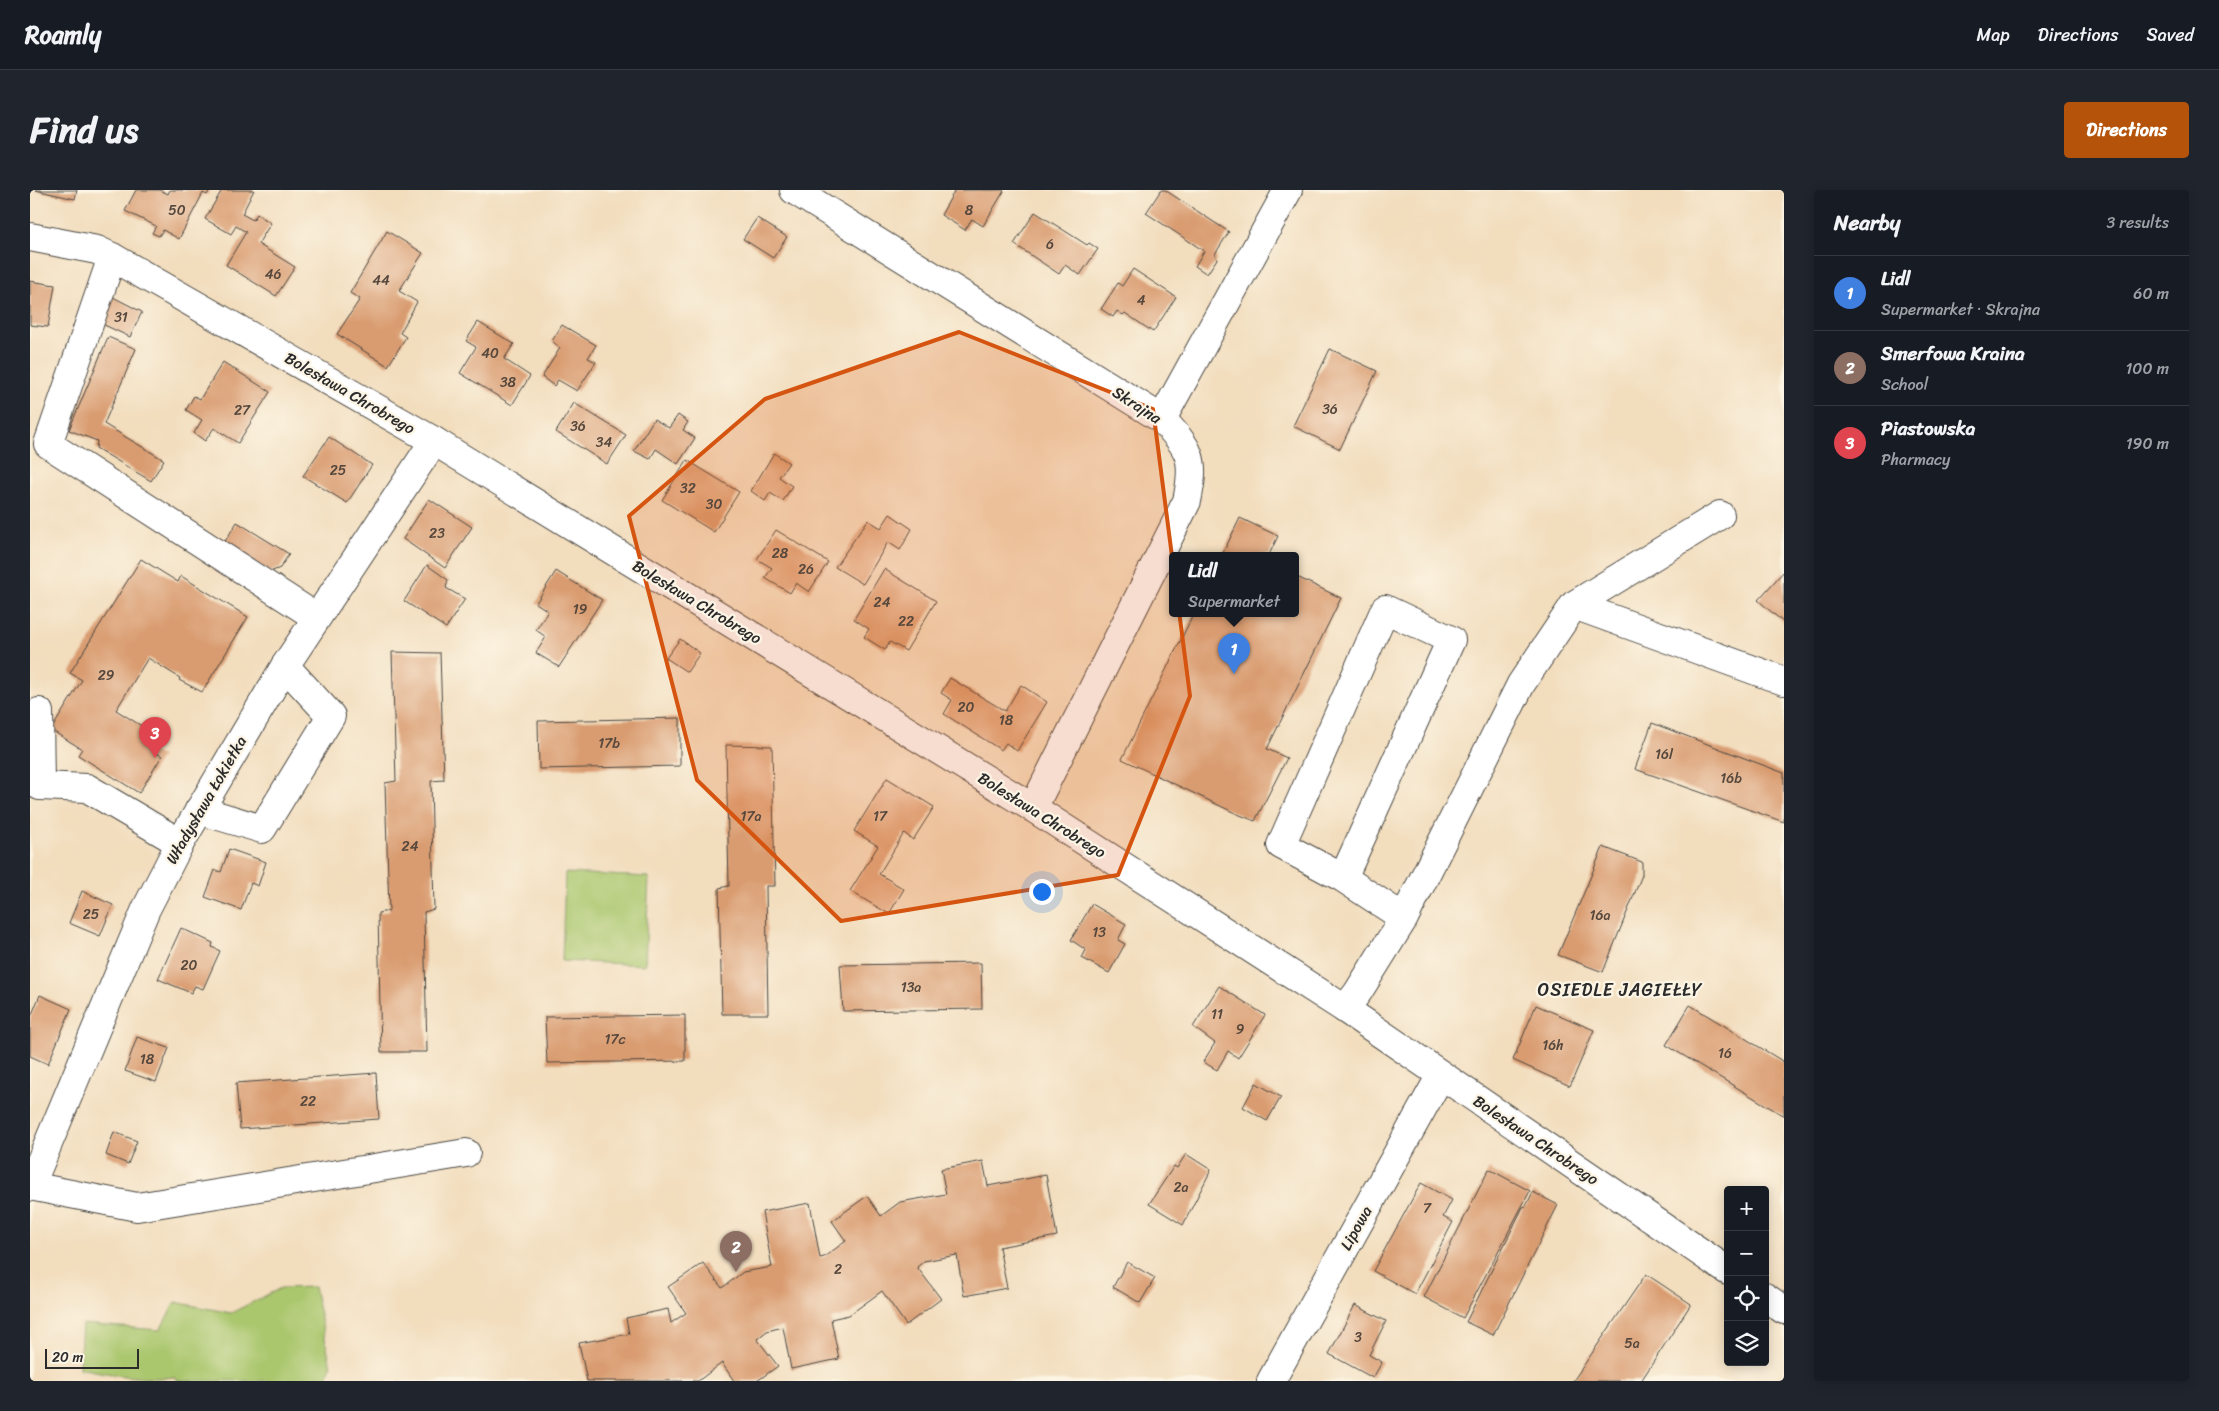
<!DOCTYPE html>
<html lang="en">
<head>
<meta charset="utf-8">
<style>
	body { margin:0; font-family:Sriracha,sans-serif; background:#20242c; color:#f1f3f6 }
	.controls { position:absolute; right:15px; bottom:15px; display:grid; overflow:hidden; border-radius:5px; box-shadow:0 2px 12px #0003 }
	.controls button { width:45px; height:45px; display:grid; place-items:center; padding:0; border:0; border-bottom:1px solid #363941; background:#171b24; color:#f1f3f6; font:25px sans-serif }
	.scale { position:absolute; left:15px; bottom:12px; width:94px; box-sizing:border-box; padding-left:5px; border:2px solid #2b2b2b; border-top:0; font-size:14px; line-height:18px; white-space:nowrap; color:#2b2b2b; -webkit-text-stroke:4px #fcf5e5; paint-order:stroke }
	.you { position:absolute; left:1011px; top:701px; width:18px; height:18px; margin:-12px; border:4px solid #fff; border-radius:50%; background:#1a73e8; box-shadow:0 0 0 8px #1a73e833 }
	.badge { display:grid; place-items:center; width:32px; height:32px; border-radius:50%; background:#b45309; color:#fff; font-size:16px; font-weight:700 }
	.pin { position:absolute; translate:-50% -41px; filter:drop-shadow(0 1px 2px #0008) }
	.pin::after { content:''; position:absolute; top:26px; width:18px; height:15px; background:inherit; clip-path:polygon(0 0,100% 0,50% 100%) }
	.popup { position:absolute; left:1139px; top:362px; width:130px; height:65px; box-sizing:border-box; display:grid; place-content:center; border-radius:5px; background:#171b24; filter:drop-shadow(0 1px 4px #0005); font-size:16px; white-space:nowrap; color:#9ea1a6 }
	.popup b { font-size:19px; color:#f1f3f6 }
	.popup::after { content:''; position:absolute; left:50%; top:100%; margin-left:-10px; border:10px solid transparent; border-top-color:#171b24 }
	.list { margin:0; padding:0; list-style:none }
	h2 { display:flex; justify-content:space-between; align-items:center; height:65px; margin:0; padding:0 20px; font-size:21px }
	h2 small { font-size:16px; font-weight:400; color:#9ea1a6 }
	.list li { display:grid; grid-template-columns:32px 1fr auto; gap:15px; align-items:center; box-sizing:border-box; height:75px; padding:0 20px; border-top:1px solid #363941 }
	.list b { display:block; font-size:19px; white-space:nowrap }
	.list p { margin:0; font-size:16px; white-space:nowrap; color:#9ea1a6 }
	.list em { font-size:16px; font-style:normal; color:#9ea1a6 }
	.icon { flex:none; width:28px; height:28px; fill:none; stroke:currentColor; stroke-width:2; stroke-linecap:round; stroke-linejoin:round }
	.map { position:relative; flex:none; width:1754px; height:1191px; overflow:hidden; border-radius:5px }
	header { display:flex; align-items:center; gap:30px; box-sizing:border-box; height:70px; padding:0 25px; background:#171b24; border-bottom:1px solid #363941 }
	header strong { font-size:24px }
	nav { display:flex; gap:28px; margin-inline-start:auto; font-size:18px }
	.intro { display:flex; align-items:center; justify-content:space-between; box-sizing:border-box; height:120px; padding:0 30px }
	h1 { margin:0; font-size:35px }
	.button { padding:12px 22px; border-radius:5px; background:#b45309; color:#fff; font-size:18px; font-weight:700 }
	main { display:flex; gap:30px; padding:0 30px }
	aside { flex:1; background:#171b24; border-radius:5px; box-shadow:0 2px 12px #0003 }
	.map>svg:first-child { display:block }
</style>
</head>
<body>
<header>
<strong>Roamly</strong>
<nav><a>Map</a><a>Directions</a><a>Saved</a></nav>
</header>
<div class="intro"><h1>Find us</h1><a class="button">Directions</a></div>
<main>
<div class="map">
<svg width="1754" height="1191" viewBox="0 0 1754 1191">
	<rect width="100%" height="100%" fill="#fcf5e5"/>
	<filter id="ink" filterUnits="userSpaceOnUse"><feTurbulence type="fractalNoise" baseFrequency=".02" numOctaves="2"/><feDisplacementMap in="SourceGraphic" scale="10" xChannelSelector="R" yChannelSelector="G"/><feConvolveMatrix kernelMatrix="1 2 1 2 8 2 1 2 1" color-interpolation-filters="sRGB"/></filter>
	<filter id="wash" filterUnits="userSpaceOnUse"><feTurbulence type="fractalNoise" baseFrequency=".0096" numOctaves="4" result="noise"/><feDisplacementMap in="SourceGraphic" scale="20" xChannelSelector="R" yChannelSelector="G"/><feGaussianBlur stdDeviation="1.12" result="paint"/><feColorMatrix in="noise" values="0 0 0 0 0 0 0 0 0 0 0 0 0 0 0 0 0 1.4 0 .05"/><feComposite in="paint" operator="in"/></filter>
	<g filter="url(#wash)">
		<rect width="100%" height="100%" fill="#f2ddbd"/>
		<g fill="#abc76e" stroke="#6b794c">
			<polygon points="535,683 619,687 615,775 532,771"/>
			<path d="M 284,1097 L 301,1176 L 296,1191 L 148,1191 L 145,1187 C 114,1191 81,1184 49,1178 L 52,1134 L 130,1140 L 145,1112 L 201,1123 L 251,1098 Z"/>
		</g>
		<g id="blocks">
			<g fill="#d99b6f">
				<polygon points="5,0 47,0 45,9"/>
				<polygon points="106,0 130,0 138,4 140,0 180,0 177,5 173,3 149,49 133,40 129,46 122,43 126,36 95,21"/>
				<polygon points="192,0 224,0 212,24 223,30 227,24 241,33 228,54 265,77 246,106 196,75 216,42 206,36 201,44 175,29"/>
				<polygon points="925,0 972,0 974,1 953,36 942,29 935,40 911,25"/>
				<polygon points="1131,0 1135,0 1199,42 1185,64 1187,69 1177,84 1165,76 1174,61 1116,23"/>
				<polygon points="1005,22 1057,55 1059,53 1068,59 1050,85 1035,75 1029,84 984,54"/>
				<polygon points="727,28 757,47 743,68 713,49"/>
				<polygon points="357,41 393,63 369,101 387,112 370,143 376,147 358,176 307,144 330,109 320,103"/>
				<polygon points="1103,79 1146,107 1123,142 1095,123 1093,125 1087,121 1083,127 1071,119 1088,93 1092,96"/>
				<polygon points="0,91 25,95 18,137 0,135"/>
				<polygon points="83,107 112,122 100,147 70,133"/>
				<polygon points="448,132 484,154 474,169 500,186 482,215 430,183 446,157 436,151"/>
				<polygon points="532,135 566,155 558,168 566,172 547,201 528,190 524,196 512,187 530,158 522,151"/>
				<polygon points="78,147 106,159 74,234 134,270 121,291 66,258 67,251 39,240"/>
				<polygon points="1300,159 1347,181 1310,259 1263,236"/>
				<polygon points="193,172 240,202 208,253 184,238 175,251 164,243 172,230 156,220 164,206 170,209"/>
				<polygon points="544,213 596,245 577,274 526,242"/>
				<polygon points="648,225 658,232 653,240 665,248 648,274 626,259 620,269 604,261 624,229 639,238"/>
				<polygon points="299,247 342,275 317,313 273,286"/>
				<polygon points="744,263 759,273 749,287 762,296 753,311 740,303 735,311 721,301"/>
				<polygon points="657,270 709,302 684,342 632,310"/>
				<polygon points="399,309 442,337 415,378 373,349"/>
				<polygon points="860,324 882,339 870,360 858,352 833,394 805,377 838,330 851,338"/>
				<polygon points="1210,328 1248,346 1239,365 1192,365"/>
				<polygon points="207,332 259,364 250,378 240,382 194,353"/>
				<polygon points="746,340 798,372 779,402 766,393 760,403 735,388 742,378 727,369"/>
				<polygon points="111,369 148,392 151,386 218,427 172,502 149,490 150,488 118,468 86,520 131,548 124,562 132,566 109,603 48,565 52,559 21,540 52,490 40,483"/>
				<polygon points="397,375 418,390 416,398 435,409 416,438 374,411"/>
				<polygon points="854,379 906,411 876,461 860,452 855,460 834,447 839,439 824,429"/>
				<polygon points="526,381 572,410 529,477 506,463 516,447 506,440 518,421 506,413"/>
				<polygon points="1754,381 1754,433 1728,410"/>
				<polygon points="1265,386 1311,408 1237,559 1257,568 1225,631 1205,623 1092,569 1164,423 1265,423"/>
				<polygon points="650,449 670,463 657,482 636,468"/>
				<polygon points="362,462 410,463 414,590 401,591 404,719 394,722 397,862 351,862 348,723 359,721 355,593 366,591"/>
				<polygon points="920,488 975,521 991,495 1017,512 987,561 976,553 971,560 914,524 922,510 911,503"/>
				<polygon points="650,528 650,576 509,579 508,531"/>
				<polygon points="1622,533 1754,583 1754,632 1605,579"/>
				<polygon points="696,555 742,556 745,696 736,696 738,824 692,824 689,698 699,696"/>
				<polygon points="857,588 904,617 883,650 874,643 849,684 874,699 859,724 820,701 848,656 824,641"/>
				<polygon points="1573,657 1612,672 1612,685 1573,782 1528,765"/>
				<polygon points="199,659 236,672 228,696 221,693 211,720 175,707 185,680 191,682"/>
				<polygon points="52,701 83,715 70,746 39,733"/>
				<polygon points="1062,714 1096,734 1088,750 1095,754 1079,783 1052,768 1056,760 1041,750"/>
				<polygon points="151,738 183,753 182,757 190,761 173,799 165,796 161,803 128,789"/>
				<polygon points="951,773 952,819 813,821 810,775"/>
				<polygon points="1189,796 1235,825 1208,868 1198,861 1187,880 1173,872 1185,853 1163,837"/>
				<polygon points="10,805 41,819 18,874 0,866 0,829"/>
				<polygon points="1506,815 1564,840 1540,896 1483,870"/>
				<polygon points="1660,815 1754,872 1754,926 1636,855"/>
				<polygon points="655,825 655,871 517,873 515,827"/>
				<polygon points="107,847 139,858 126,892 95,881"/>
				<polygon points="346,883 349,929 210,939 206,893"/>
				<polygon points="1226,893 1251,907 1237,931 1213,917"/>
				<polygon points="84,942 107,951 98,974 76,965"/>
				<polygon points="1156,964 1181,980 1153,1035 1119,1014 1144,976 1147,978"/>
				<polygon points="953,971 958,996 1016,985 1027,1046 969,1057 977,1098 934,1106 927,1065 894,1071 887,1077 911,1109 876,1135 852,1101 819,1125 801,1129 809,1169 761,1179 753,1137 737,1141 727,1149 748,1176 727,1191 704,1191 692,1173 668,1191 557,1191 549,1153 599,1144 596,1128 638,1119 641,1133 656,1123 638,1097 673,1073 692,1098 713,1082 742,1077 732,1022 780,1013 790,1068 794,1067 816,1051 802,1031 837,1006 851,1026 870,1012 916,1004 911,979"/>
				<polygon points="1459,979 1500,1001 1433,1128 1394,1107"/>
				<polygon points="1391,993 1422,1010 1413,1027 1423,1032 1385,1104 1343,1081"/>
				<polygon points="1503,1002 1528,1015 1463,1145 1436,1132 1493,1017 1496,1016"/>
				<polygon points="1097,1072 1125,1088 1110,1113 1083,1097"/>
				<polygon points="1616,1084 1661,1114 1611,1191 1543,1191"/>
				<polygon points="1325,1115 1356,1131 1339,1165 1352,1172 1343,1188 1299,1164"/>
			</g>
		</g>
	</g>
	<g filter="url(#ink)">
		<use href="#blocks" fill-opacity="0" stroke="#494641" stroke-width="1"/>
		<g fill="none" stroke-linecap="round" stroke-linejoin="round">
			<defs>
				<g id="minor">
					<path d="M 764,0 L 1132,229 C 1161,261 1166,268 1157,311 L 1003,618"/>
					<polyline points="0,47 67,60 82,67 404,251 1003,618 1315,819 1698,1081"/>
					<polyline points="82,67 18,254 286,427"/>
					<polyline points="1132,229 1258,0"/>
					<polyline points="1544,415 1690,325"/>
					<polyline points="9,522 10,596 57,598 150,653"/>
					<polyline points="169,620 232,639 301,526 255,476"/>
					<polyline points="1313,688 1421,450 1355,419 1251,655 1313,688 1374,728"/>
					<polyline points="1315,819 1328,802 1374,728 1491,494 1544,415 1754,491"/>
					<polyline points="0,996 107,1017 436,963"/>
					<polyline points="0,997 116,719 150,653 255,476 404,251"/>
					<polyline points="1735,1107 1754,1120"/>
					<polyline points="1241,1191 1411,885"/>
				</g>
			</defs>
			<use href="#minor" stroke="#494641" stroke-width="30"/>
			<use href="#minor" stroke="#fff" stroke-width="28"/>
		</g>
	</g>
	<path fill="#d5540f" fill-opacity="0.2" stroke="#d5540f" stroke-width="4" stroke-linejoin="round" d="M 929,142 L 1123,219 L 1160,506 L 1088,685 L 811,731 L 667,590 L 599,326 L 735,209 Z"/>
	<g text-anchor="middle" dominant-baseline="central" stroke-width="4.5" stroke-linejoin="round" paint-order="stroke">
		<g font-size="14" fill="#56473c">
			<text x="147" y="20">50</text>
			<text x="939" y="20">8</text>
			<text x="1020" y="54">6</text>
			<text x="243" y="84">46</text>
			<text x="351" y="90">44</text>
			<text x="1111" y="110">4</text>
			<text x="91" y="127">31</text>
			<text x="460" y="163">40</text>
			<text x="478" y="192">38</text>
			<text x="1300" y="219">36</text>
			<text x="212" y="220">27</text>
			<text x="548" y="236">36</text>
			<text x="574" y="252">34</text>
			<text x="308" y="280">25</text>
			<text x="658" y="298">32</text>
			<text x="684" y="314">30</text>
			<text x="407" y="343">23</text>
			<text x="750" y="363">28</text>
			<text x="776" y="379">26</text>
			<text x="852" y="412">24</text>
			<text x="550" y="419">19</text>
			<text x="876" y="431">22</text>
			<text x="76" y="485">29</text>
			<text x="936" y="517">20</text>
			<text x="976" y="530">18</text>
			<text x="579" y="553">17b</text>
			<text x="1634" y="564">16l</text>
			<text x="1701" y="588">16b</text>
			<text x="721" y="626">17a</text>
			<text x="850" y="626">17</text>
			<text x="380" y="656">24</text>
			<text x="61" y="724">25</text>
			<text x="1570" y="725">16a</text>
			<text x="1069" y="742">13</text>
			<text x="159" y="775">20</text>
			<text x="881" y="797">13a</text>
			<text x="1187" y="824">11</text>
			<text x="1210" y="839">9</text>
			<text x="585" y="849">17c</text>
			<text x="1523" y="855">16h</text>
			<text x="1695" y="863">16</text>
			<text x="117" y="869">18</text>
			<text x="278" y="911">22</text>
			<text x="1151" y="997">2a</text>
			<text x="1397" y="1018">7</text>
			<text x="808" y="1079">2</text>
			<text x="1328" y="1147">3</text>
			<text x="1602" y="1153">5a</text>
		</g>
		<g font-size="16" fill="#2b2b2b" stroke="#fcf5e5">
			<text transform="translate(320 203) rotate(30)">Bolesława Chrobrego</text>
			<text transform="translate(1107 215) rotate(33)">Skrajna</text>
			<text transform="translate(667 412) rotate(31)">Bolesława Chrobrego</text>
			<text transform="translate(176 610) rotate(-60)">Władysława Łokietka</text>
			<text transform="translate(1012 625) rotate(32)">Bolesława Chrobrego</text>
			<text transform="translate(1506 950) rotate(34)">Bolesława Chrobrego</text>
			<text transform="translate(1326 1038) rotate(-61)">Lipowa</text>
		</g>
		<g font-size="18" letter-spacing="1" fill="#2b2b2b" stroke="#fcf5e5">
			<text x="1590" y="800">OSIEDLE JAGIEŁŁY</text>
		</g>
	</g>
</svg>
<div class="controls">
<button>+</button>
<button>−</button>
<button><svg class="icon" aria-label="locate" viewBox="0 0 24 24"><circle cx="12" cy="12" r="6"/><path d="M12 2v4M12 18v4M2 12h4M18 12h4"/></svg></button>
<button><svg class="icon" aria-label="layers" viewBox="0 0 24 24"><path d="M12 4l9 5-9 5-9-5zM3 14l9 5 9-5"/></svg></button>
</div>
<div class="scale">20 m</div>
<div class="you"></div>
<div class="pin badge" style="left:1204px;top:484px;background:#3f7fe0">1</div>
<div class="popup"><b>Lidl</b>Supermarket</div>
<div class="pin badge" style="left:706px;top:1082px;background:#8d6e63">2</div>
<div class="pin badge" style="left:125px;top:568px;background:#e0444e">3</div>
</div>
<aside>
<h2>Nearby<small>3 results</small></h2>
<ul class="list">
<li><span class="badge" style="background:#3f7fe0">1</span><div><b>Lidl</b><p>Supermarket · Skrajna</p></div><em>60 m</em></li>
<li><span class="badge" style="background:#8d6e63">2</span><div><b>Smerfowa Kraina</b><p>School</p></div><em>100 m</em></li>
<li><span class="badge" style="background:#e0444e">3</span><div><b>Piastowska</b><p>Pharmacy</p></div><em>190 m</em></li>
</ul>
</aside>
</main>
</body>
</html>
